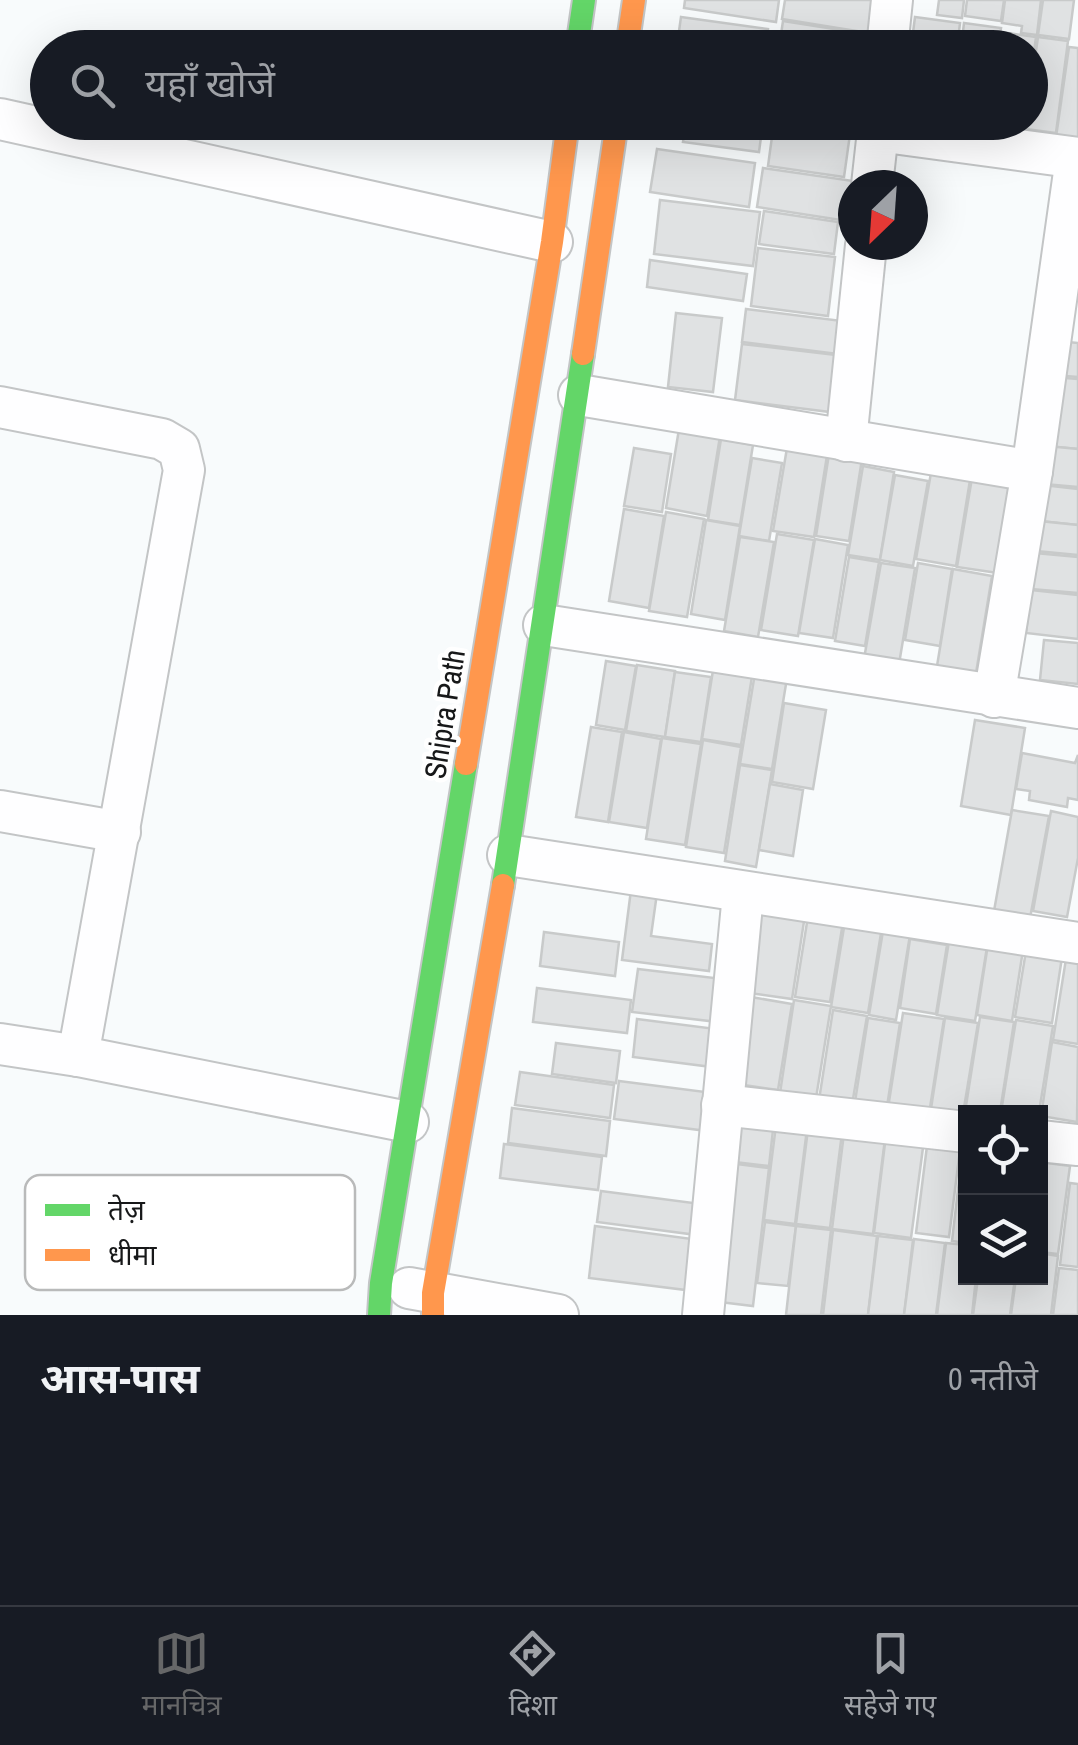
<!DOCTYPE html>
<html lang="hi">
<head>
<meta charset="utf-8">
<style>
	body { margin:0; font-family:"Archivo Narrow","Noto Sans Devanagari",sans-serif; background:#20242c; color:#f1f3f6 }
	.controls { position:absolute; right:30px; bottom:30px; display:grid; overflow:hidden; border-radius:0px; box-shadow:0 10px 40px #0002 }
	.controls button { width:90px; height:90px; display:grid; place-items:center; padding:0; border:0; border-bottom:2px solid #363941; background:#171b24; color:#f1f3f6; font:50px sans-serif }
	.compass { position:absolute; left:838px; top:170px; width:90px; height:90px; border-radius:50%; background:#171b24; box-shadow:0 10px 40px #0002; rotate:205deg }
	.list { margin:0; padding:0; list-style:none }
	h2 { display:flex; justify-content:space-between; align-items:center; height:130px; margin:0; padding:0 40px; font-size:42px }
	h2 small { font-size:32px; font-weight:400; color:#9ea1a6 }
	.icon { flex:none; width:55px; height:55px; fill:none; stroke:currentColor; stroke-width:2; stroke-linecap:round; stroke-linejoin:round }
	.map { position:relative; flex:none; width:1078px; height:1315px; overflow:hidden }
	.search { position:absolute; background:#171b24; box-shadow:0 10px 40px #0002; left:30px; right:30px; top:30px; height:110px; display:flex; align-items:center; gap:25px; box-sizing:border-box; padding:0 35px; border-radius:55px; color:#9ea1a6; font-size:38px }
	.sheet { height:290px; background:#171b24 }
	nav { display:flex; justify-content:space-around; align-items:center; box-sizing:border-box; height:140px; border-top:2px solid #363941; background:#171b24; font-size:28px; color:#9ea1a6 }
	nav a { display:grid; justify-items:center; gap:5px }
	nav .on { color:#666768 }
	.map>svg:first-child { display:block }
</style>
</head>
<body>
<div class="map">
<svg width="1078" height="1315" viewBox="0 0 1078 1315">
	<rect width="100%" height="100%" fill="#f8fbfc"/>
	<g fill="#e0e2e3" stroke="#c8caca" stroke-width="2.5">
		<polygon points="685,0 779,0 776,22 684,8"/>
		<polygon points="785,0 873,0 869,33 782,19"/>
		<polygon points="939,0 964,0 962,18 937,15"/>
		<polygon points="967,0 1004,0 1001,21 965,16"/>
		<polygon points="1005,0 1041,0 1037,35 1021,33 1022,26 1002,23"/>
		<polygon points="1043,0 1074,0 1069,39 1038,35"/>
		<polygon points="681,17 768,29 766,48 677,45"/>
		<polygon points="915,17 960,23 957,48 911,48"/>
		<polygon points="783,21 866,34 864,48 779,48"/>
		<polygon points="964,23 1001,28 998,48 961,48"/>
		<polygon points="1001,32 1036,37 1030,81 1030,48 999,48"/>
		<polygon points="1038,37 1068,41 1056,133 1026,129 1026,122 1030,122 1030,92"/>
		<polygon points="1069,47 1078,48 1078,140 1056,137"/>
		<polygon points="686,122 763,122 759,152 683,142"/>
		<polygon points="774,122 857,122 855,135 850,134 844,177 768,166"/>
		<polygon points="657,149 755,163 749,207 650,192"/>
		<polygon points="763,168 853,181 847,221 757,207"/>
		<polygon points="660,200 760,212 753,266 654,254"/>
		<polygon points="764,211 838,222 834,254 759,244"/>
		<polygon points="758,248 835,257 828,316 751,306"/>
		<polygon points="650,260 747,274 743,301 647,287"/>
		<polygon points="746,309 850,322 846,355 742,342"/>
		<polygon points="676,313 722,318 713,392 668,387"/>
		<polygon points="1057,341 1078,343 1078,377 1053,375"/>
		<polygon points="742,344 836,355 830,412 735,400"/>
		<polygon points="1053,377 1078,379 1078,449 1047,446"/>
		<polygon points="681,417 722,424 707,516 666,508"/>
		<polygon points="789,436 829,443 814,537 773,531"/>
		<polygon points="721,439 753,445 740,525 708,520"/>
		<polygon points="1047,446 1078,449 1078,487 1044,484"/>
		<polygon points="634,448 671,454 662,512 624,506"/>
		<polygon points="829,454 862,459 849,541 816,536"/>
		<polygon points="752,458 782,463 769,541 739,536"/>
		<polygon points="863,466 894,472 880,560 848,555"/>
		<polygon points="932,467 971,474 956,566 916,559"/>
		<polygon points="973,472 1014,479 998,573 957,567"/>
		<polygon points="895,475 928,481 913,566 880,560"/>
		<polygon points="1043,485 1078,489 1078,525 1040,521"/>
		<polygon points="624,509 664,516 649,608 609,601"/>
		<polygon points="666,512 704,519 687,617 649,611"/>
		<polygon points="706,520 740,526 725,620 691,614"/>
		<polygon points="1039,521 1078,525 1078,555 1036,551"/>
		<polygon points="777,534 814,540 798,636 761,630"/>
		<polygon points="740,537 774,542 758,637 724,631"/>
		<polygon points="815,539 848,545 833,638 799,633"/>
		<polygon points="1035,553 1078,557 1078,593 1031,589"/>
		<polygon points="849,557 879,562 865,646 835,641"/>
		<polygon points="881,563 915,568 897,676 862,670"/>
		<polygon points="918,563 952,569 940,646 905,640"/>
		<polygon points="953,569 992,576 976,673 937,666"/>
		<polygon points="1031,590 1078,595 1078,639 1026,633"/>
		<polygon points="1044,640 1078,643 1078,684 1040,680"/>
		<polygon points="715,658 754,664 741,745 702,739"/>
		<polygon points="606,661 636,666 625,730 596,725"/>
		<polygon points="637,665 675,671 665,737 626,731"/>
		<polygon points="675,672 711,677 701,742 665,737"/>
		<polygon points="755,673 787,678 772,769 740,764"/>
		<polygon points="784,703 826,710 813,789 772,782"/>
		<polygon points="975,720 1025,728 1011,815 961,806"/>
		<polygon points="591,727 622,732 608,822 576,817"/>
		<polygon points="624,732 661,739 647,828 609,822"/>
		<polygon points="662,738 701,744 685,845 646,839"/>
		<polygon points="703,740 741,747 724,853 686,847"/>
		<polygon points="1022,753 1075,763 1078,755 1078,800 1068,798 1067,807 1029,800 1030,791 1016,789"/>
		<polygon points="740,765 772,770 756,867 725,861"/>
		<polygon points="770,784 803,790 793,856 759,850"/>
		<polygon points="1012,810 1049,816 1030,918 994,911"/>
		<polygon points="1051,811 1078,817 1078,858 1067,917 1033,911"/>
		<polygon points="631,890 657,893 651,936 712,944 709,971 622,960"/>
		<polygon points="762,907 805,915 792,999 749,993"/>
		<polygon points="809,910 844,916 830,1002 795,997"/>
		<polygon points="846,915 883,921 868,1013 831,1007"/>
		<polygon points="883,931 910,935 896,1020 869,1015"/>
		<polygon points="544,932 619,942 615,976 540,966"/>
		<polygon points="950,935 988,941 975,1021 937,1015"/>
		<polygon points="910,939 947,945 936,1014 900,1008"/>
		<polygon points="1028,939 1064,944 1052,1023 1015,1017"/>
		<polygon points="988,944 1023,950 1012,1021 977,1015"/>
		<polygon points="1066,959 1078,961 1078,1044 1053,1040"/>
		<polygon points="638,969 723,979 718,1022 632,1012"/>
		<polygon points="537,988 631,1000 627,1033 533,1022"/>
		<polygon points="751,997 792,1004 778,1090 737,1084"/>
		<polygon points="794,1000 831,1006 816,1098 780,1093"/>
		<polygon points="833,1010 867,1016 852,1105 819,1100"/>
		<polygon points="903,1013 944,1019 929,1114 888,1108"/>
		<polygon points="980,1017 1014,1022 1000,1112 965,1112"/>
		<polygon points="868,1018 900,1023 886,1113 854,1108"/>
		<polygon points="945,1018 978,1023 962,1120 930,1115"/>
		<polygon points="637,1019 716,1029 712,1067 633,1057"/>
		<polygon points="1016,1020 1053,1026 1039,1112 1001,1112"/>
		<polygon points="1052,1042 1078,1047 1077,1122 1041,1116"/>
		<polygon points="556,1043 620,1051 616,1083 552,1074"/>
		<polygon points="520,1072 614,1085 610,1118 515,1105"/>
		<polygon points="619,1081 713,1093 707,1131 614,1119"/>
		<polygon points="512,1108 610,1121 606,1156 508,1143"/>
		<polygon points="731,1125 773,1130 769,1166 726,1161"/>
		<polygon points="776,1125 807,1129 795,1224 764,1220"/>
		<polygon points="808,1129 842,1133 830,1228 796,1224"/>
		<polygon points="844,1133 885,1139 873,1234 832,1229"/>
		<polygon points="886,1135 924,1140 911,1238 874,1233"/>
		<polygon points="928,1138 961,1142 949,1237 916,1233"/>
		<polygon points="964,1139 966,1139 966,1243 952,1241"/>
		<polygon points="504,1144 602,1157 598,1190 500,1178"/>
		<polygon points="1040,1162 1070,1166 1058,1254 1040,1252"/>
		<polygon points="729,1163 769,1168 753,1306 711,1301"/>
		<polygon points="1070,1183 1078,1184 1078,1267 1060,1265"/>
		<polygon points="601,1191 701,1204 697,1235 597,1222"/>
		<polygon points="765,1222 796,1226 788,1286 757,1283"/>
		<polygon points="595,1226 692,1239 686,1290 589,1278"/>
		<polygon points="796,1226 831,1230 821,1315 786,1315"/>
		<polygon points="833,1230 877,1236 868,1315 823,1315"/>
		<polygon points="878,1236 913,1240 904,1315 868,1315"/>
		<polygon points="914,1239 945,1243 936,1315 904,1315"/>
		<polygon points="946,1243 966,1245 966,1278 976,1278 972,1315 937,1315"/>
		<polygon points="1040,1253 1058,1256 1051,1315 1011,1315 1016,1278 1040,1278"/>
		<polygon points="1059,1268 1078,1270 1078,1315 1053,1315"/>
		<polygon points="978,1278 1015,1278 1010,1315 973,1315"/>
	</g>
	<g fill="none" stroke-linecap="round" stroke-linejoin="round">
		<defs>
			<g id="street">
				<polyline points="887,48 892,0"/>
				<polyline points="0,119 552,242"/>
				<polyline points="878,131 1078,158"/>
				<polyline points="872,185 879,122"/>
				<polyline points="579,395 1032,471"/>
				<polyline points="0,407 162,439 179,449 184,470 78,1056"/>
				<polyline points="846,441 866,245"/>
				<polyline points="544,625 1078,708"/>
				<polyline points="994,697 1032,471 1076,158"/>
				<polyline points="0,811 120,832"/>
				<polyline points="508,855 1078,943"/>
				<polyline points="0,1044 78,1056 408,1122"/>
				<polyline points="722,1105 966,1132"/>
				<polyline points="1040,1141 1078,1145"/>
				<polyline points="409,1288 558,1315"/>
				<polyline points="703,1315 743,894"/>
			</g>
			<g id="fast">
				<polyline points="577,48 584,0"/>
				<polyline points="503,885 583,354"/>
				<polyline points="379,1315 381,1283 466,764"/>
			</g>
			<g id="slow">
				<polyline points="627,48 634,0"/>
				<polyline points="583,354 617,122"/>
				<polyline points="466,764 552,242 568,122"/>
				<polyline points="433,1315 433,1293 503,885"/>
			</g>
		</defs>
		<use href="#street" stroke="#c3c5c6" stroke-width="44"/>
		<use href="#fast" stroke="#c3c5c6" stroke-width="26"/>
		<use href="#slow" stroke="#c3c5c6" stroke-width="26"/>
		<use href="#street" stroke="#fefeff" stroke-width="40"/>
		<use href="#fast" stroke="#63d668" stroke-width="22"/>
		<use href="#slow" stroke="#ff974d" stroke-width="22"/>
	</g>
	<g text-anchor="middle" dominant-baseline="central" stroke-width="9" stroke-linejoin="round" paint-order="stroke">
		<g font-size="30" fill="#171819" stroke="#fff">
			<text transform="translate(444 714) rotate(-81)">Shipra Path</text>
		</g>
	</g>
	<rect x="25" y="1175" width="330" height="115" rx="15" fill="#fff" stroke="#b9baba" stroke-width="2.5"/>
	<rect x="45" y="1204" width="45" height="12" fill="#63d668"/>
	<rect x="45" y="1249" width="45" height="12" fill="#ff974d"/>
	<g font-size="28" fill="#171819">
		<text x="108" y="1220">तेज़</text>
		<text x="108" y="1265">धीमा</text>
	</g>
</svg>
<div class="controls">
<button><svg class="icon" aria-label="locate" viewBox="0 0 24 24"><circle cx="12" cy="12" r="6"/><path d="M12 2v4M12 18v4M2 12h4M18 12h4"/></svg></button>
<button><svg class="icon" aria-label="layers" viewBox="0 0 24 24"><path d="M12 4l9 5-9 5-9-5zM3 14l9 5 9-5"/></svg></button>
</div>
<svg class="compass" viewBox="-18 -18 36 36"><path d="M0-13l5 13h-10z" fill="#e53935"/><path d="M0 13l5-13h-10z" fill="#9ea1a6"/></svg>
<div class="search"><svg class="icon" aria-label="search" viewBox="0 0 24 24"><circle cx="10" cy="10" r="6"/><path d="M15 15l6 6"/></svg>यहाँ खोजें</div>
</div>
<section class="sheet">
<h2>आस-पास<small>0 नतीजे</small></h2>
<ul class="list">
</ul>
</section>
<nav>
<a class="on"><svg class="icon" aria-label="map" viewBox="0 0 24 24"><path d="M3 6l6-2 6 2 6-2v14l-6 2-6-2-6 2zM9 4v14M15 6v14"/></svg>मानचित्र</a>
<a><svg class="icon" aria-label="directions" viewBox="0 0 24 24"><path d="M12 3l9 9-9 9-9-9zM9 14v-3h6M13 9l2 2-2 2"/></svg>दिशा</a>
<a><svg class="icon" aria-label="saved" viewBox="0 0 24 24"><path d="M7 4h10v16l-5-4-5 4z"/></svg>सहेजे गए</a>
</nav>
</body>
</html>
